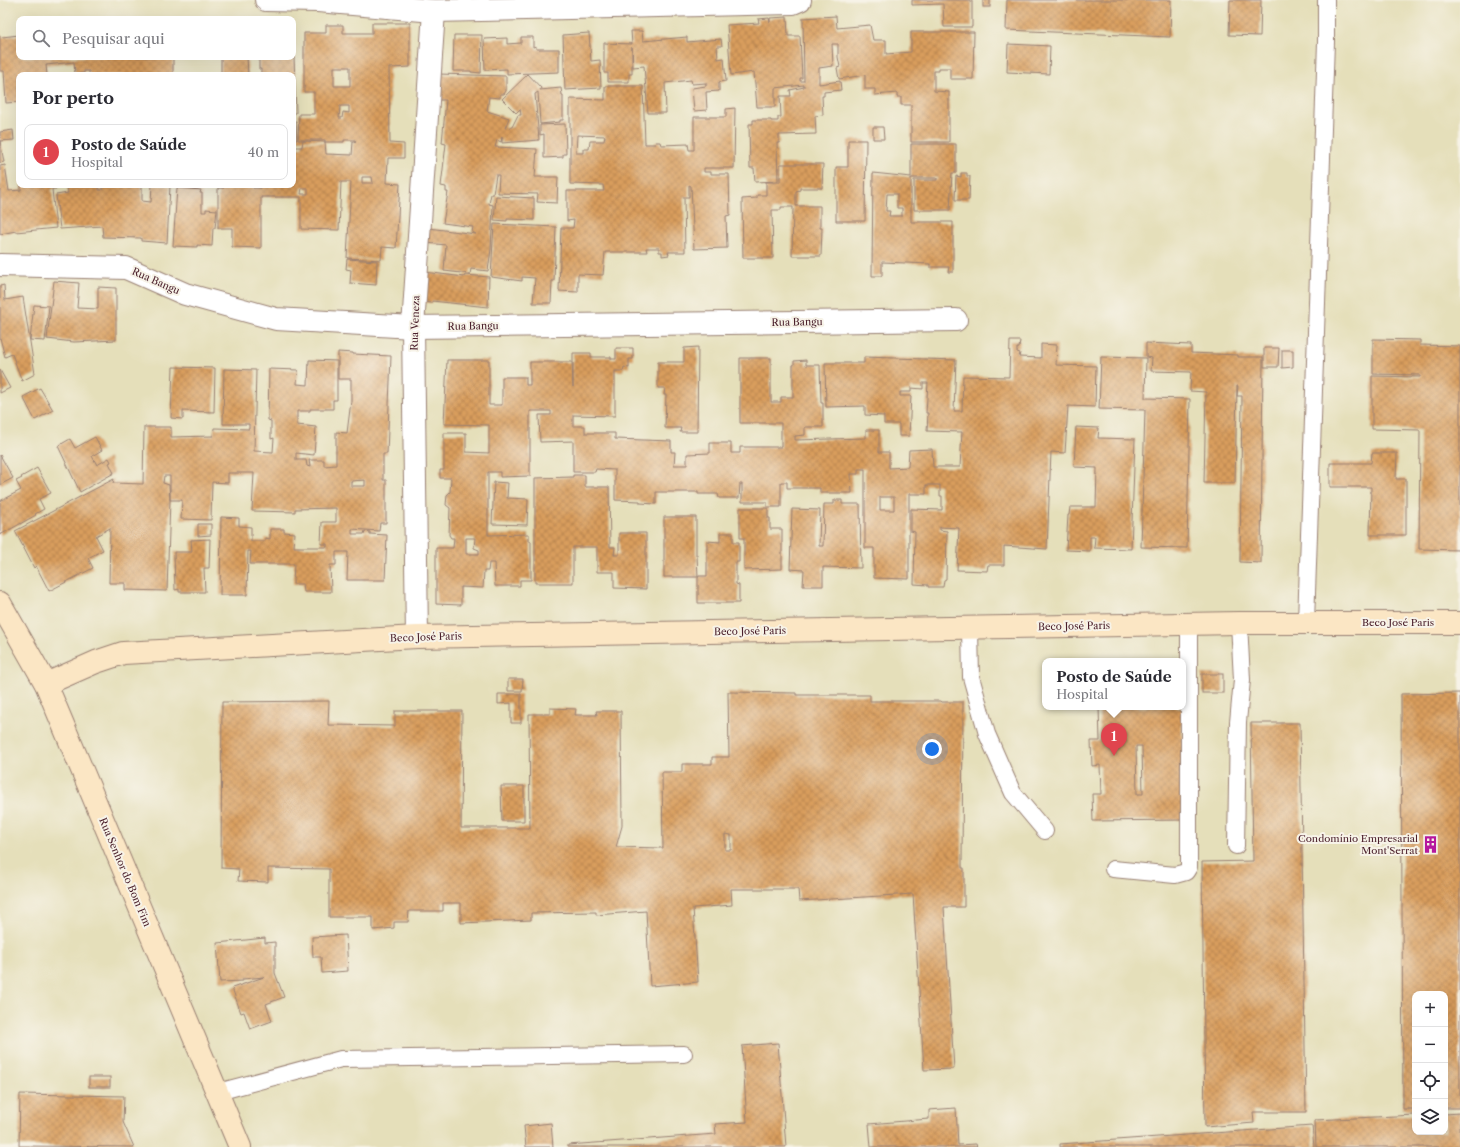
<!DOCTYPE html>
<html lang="pt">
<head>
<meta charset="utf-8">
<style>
	body { margin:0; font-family:"Libre Caslon Text",serif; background:#f7f7f7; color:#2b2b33 }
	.controls { position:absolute; right:12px; bottom:12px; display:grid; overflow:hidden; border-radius:8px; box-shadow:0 4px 16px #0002 }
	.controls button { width:36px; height:36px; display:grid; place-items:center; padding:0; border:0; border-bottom:1px solid #e1e1e2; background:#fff; color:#2b2b33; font:20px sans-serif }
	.you { position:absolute; left:932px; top:749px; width:14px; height:14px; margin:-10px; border:3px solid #fff; border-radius:50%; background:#1a73e8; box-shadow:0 0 0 6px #1a73e833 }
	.badge { display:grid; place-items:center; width:26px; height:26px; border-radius:50%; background:#b5179e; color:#fff; font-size:13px; font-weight:700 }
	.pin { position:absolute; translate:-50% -33px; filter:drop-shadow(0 1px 2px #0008) }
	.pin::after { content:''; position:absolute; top:21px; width:14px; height:12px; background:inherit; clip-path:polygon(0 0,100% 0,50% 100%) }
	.popup { position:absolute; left:1042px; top:658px; width:144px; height:52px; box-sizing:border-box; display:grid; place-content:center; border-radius:8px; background:#fff; filter:drop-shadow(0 1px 3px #0005); font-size:13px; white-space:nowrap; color:#7c7c81 }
	.popup b { font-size:15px; color:#2b2b33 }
	.popup::after { content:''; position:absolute; left:50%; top:100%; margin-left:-8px; border:8px solid transparent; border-top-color:#fff }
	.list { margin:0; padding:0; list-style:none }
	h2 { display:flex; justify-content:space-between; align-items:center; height:52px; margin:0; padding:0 16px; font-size:17px }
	h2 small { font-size:13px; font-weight:400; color:#7c7c81 }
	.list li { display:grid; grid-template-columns:26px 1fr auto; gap:12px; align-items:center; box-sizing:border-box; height:56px; margin:0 8px 8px; padding:0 8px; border:1px solid #e1e1e2; border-radius:8px }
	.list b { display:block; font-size:15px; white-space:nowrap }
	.list p { margin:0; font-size:13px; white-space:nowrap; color:#7c7c81 }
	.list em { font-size:13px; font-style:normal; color:#7c7c81 }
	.icon { flex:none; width:22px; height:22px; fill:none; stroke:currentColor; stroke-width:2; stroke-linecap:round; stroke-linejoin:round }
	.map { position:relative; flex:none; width:1460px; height:1147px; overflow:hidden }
	.search { position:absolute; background:#fff; box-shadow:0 4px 16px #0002; left:16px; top:16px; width:280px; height:44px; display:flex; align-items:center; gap:10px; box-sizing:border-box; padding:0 14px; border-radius:8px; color:#7c7c81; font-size:15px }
	.panel { position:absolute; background:#fff; box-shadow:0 4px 16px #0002; left:16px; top:72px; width:280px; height:116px; border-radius:8px }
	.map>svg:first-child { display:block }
</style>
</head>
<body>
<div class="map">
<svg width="1460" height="1147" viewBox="0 0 1460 1147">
	<defs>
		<pattern id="building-cross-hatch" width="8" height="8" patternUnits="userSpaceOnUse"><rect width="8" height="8" fill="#d99e5d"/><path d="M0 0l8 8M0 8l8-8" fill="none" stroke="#b2804d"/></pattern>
	</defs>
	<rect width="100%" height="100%" fill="#f7f3e8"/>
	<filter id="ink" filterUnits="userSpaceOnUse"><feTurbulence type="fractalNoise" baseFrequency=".025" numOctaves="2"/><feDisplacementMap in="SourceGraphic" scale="8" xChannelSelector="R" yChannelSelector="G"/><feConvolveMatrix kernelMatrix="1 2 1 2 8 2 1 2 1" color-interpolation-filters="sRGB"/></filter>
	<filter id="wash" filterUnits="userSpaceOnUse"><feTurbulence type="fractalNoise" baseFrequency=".012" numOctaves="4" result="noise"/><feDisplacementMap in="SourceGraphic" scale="16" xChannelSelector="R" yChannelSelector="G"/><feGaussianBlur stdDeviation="0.9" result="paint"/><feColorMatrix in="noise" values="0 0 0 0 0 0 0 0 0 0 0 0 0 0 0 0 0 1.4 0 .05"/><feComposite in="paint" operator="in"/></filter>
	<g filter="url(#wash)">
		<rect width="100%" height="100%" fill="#e5dfba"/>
		<g id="blocks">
			<g fill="url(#building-cross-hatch)" fill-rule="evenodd">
				<polygon points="912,0 970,0 970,2 972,1 972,27 944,27 943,4 912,5"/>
				<rect x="983" y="0" width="7" height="7"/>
				<polygon points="1007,0 1171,0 1170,37 1006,30"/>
				<polygon points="1230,0 1261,0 1260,36 1229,35"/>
				<polygon points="836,16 837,28 870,25 873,40 886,40 886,54 911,52 911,32 974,32 973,79 950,79 950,68 939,68 939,71 934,71 934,91 949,92 949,142 911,142 911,105 901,105 901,97 897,97 897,93 875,95 875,89 865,89 865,75 839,79 837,68 840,67 838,57 838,44 832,44 833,66 819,68 819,84 840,81 841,90 824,92 824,96 822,96 823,115 815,116 816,134 779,135 779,143 777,143 778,181 755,182 754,168 750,168 749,124 753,124 753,120 771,120 771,121 778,121 778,117 781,117 780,96 791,96 790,90 804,87 804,85 775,88 775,107 757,107 754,72 731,75 727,25 759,23 758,19 769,18 770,22 770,18 787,17 788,36 800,36 802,78 800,78 800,81 804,81 803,18"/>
				<path d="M 372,23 L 410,23 L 410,67 L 389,68 L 390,143 L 404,144 L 404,158 L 388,158 L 387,183 L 400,184 L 396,248 L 382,247 L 381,260 L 347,258 L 351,182 L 341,182 L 339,230 L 301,229 L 301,197 L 261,197 L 261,248 L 232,247 L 232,228 L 218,228 L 218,188 L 224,188 L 224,185 L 253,185 L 253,188 L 261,188 L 261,185 L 293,185 L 293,147 L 302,147 L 303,141 L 325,142 L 326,154 L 352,155 L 353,142 L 356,142 L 355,140 L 344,140 L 344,142 L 325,142 L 325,140 L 298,140 L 299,114 L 314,114 L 314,92 L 304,92 L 304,33 L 326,33 L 326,25 L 343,25 L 343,33 L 372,33 ZM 334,67 L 350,67 L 350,86 L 334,86 ZM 340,106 L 349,106 L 349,113 L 343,112 L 342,118 L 339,118 ZM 362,177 L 372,177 L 373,183 L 362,183 ZM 302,188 L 308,188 L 308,194 L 301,194 Z"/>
				<polygon points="631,31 642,31 643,41 687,37 687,42 721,39 722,46 717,46 718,59 724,58 726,81 719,82 719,91 706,92 707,110 694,111 692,88 706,86 706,83 692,84 691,80 665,83 666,113 648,113 644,66 633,67 632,47 632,74 629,74 629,82 608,82 608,73 604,73 604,43 632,44"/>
				<polygon points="589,33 591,61 600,60 601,88 565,90 563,35"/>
				<polygon points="0,35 2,37 19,35 19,57 173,57 173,75 89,75 89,71 84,71 84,73 75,74 74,62 46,65 47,75 19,75 19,102 6,103 4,71 0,71"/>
				<polygon points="454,35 482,35 481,73 471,72 471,71 453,71"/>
				<polygon points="521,37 533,37 533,47 536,46 536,49 559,49 559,72 507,74 507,69 485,70 484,39 507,38 507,44 521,43"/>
				<polygon points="1008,44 1050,46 1049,74 1007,72"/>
				<polygon points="221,57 247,57 248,75 221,75"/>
				<polygon points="259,57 294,57 296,113 293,113 293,75 261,75 261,69 259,69"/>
				<polygon points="438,74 506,76 506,91 504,94 500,94 500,98 489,97 487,111 509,118 505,128 512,127 518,115 521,115 520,109 516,113 502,99 528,74 541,88 540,90 561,88 562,95 563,95 563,120 560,120 560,122 540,124 538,92 535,94 539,140 502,143 502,137 501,142 497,140 495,147 537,149 535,177 558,177 557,203 537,202 538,194 498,193 499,175 496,175 493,194 491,194 489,204 493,205 491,249 488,271 471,269 470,274 444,271 446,245 426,243 428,228 476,234 472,232 473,227 443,223 448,192 446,192 446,187 441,186 446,144 442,143 446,100 436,100"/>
				<path d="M 605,86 L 643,86 L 645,144 L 655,144 L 655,142 L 660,142 L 661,145 L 688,144 L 689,150 L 694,150 L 694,117 L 726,117 L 726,109 L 735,108 L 734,168 L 704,168 L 704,172 L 711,172 L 711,174 L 729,174 L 730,215 L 726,216 L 727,248 L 694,249 L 691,186 L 689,185 L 689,197 L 684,197 L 685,252 L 668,252 L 669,255 L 662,256 L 662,252 L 659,252 L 659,248 L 646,248 L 647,252 L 605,252 L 603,275 L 578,274 L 578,292 L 559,291 L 561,228 L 573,228 L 574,220 L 567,221 L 567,191 L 604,191 L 603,185 L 570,184 L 570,99 L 605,100 ZM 577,135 L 605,136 L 604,141 L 590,141 L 589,149 L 583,149 L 583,153 L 576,153 Z"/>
				<polygon points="293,122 296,122 297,140 293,140"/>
				<polygon points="565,124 566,154 563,154 563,157 544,158 544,134 540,135 540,125"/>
				<polygon points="873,127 883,127 884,139 873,139"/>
				<polygon points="13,130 14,140 0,141 0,132"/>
				<polygon points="848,140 866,140 865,221 836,221 836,167 848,167"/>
				<polygon points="0,141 4,162 0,163"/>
				<path d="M 911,144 L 956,144 L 956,173 L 952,173 L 950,210 L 914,210 L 914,180 L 937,180 L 937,178 L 911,178 L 911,222 L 953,222 L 953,272 L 948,272 L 949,267 L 930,267 L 930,264 L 882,262 L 882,276 L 872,276 L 873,173 L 911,177 ZM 887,194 L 897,194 L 897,208 L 902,208 L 902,216 L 889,216 L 890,211 L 886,211 Z"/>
				<polygon points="780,164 823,164 822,188 800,188 800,190 796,191 796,206 820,206 820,228 822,228 821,256 792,256 793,207 781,207 781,210 772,210 773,258 743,258 742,199 757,198 757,195 766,195 766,182 780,182"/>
				<polygon points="5,165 9,191 21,190 21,185 55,185 56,189 52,189 56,228 16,232 16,231 0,234 0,166"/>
				<polygon points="961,173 967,173 967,176 970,176 969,200 955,200 956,176 961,177"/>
				<polygon points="75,185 99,185 99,190 102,190 102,185 142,185 142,201 151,202 152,185 170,186 167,243 141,241 141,238 103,237 102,226 60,229 56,195 68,193 67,186"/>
				<polygon points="177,188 201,190 200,193 202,193 202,212 206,212 206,209 217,210 215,228 213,228 212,246 197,245 197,247 173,246"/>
				<polygon points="496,196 534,198 534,220 507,219 507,221 494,220"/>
				<polygon points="494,224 556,227 554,281 552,281 551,303 533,303 535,278 522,277 522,281 491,277"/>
				<polygon points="347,259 377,261 376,285 350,283 351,270 346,269"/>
				<polygon points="425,272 464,277 465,275 489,277 488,307 432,301 432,303 422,302"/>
				<polygon points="54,281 79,283 77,308 98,309 98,287 116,288 116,340 74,342 47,339"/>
				<polygon points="4,285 5,300 23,297 35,374 22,381 12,354 5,357 0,338 0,286"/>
				<polygon points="34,305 49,306 45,341 30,340"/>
				<polygon points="1373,339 1420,340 1420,345 1460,346 1460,550 1419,549 1420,430 1372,429 1372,376 1420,377 1420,375 1373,374"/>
				<path d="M 1010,341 L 1020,341 L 1019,348 L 1017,348 L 1017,352 L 1020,353 L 1019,357 L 1041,358 L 1041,344 L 1057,345 L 1056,365 L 1096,366 L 1095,407 L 1068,406 L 1065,453 L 1051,452 L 1047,549 L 1004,546 L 1004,565 L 988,565 L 987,571 L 957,570 L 959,528 L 940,527 L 940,530 L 947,531 L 946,579 L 944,580 L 943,587 L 928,587 L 928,585 L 914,584 L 915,532 L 911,531 L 911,509 L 942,510 L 942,496 L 940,496 L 940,485 L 926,485 L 926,494 L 909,494 L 909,579 L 874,578 L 874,548 L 865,548 L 865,469 L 858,469 L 858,474 L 851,474 L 852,493 L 820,493 L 820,488 L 787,488 L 787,482 L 781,482 L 781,507 L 767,507 L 767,502 L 742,502 L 742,484 L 740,484 L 739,498 L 719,498 L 718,494 L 698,494 L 698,492 L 656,492 L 656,504 L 640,503 L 640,501 L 615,500 L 615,470 L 596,469 L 595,472 L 573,472 L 573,441 L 540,442 L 539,415 L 551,415 L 551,411 L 530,411 L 530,476 L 500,477 L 500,472 L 488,472 L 488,535 L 529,534 L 529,541 L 531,541 L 531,580 L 520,580 L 520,586 L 495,586 L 494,563 L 489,563 L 488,571 L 484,571 L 483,588 L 461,587 L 461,605 L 436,604 L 436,548 L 453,548 L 454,538 L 451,538 L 449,535 L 450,508 L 446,505 L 447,495 L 450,492 L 451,478 L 440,478 L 440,470 L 444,470 L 444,433 L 466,433 L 466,452 L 489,453 L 489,425 L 444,424 L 447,360 L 489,360 L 489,405 L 502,405 L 502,377 L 526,377 L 526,385 L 530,385 L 530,362 L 572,362 L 573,387 L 573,353 L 591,353 L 591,357 L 611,357 L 611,359 L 616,359 L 616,348 L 633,348 L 633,359 L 629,359 L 629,368 L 624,367 L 623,371 L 615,371 L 615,416 L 573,415 L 573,426 L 585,426 L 585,433 L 615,433 L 615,439 L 671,441 L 671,452 L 675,452 L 674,465 L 687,465 L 687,454 L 710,453 L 710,443 L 731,443 L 731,453 L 740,453 L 740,447 L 781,447 L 781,423 L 740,423 L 740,358 L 771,358 L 771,402 L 781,402 L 781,397 L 793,397 L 793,365 L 794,365 L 794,361 L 806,360 L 806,365 L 820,365 L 821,403 L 823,403 L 823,427 L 805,427 L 805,435 L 795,436 L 795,440 L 866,438 L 866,430 L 879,430 L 879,452 L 889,452 L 889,468 L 908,467 L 909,450 L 932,449 L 933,467 L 960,467 L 962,432 L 927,431 L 928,413 L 926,413 L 928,383 L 923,383 L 923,389 L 911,388 L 911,392 L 900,392 L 900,396 L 911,396 L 909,436 L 899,436 L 899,424 L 884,424 L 884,416 L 865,415 L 865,406 L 826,407 L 825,363 L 864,363 L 864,357 L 956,360 L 954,411 L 962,411 L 963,376 L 1009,377 ZM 880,497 L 894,497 L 894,510 L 880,510 ZM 466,538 L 475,538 L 474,548 L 479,550 L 479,554 L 466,554 Z"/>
				<polygon points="1146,343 1191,345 1191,353 1238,355 1238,357 1263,357 1261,563 1240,562 1242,396 1237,396 1238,386 1237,386 1235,483 1204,483 1206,392 1190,391 1191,372 1151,371 1152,358 1146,357"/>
				<polygon points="698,347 697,432 680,432 681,428 665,428 666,395 664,395 665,388 658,388 658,362 684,362 684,348"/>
				<polygon points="1264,348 1279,348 1278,367 1264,367"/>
				<polygon points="1282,350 1293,350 1293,367 1282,368"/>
				<path d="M 338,352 L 353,353 L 353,354 L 391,356 L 387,454 L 383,454 L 383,480 L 386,480 L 386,523 L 380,523 L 379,531 L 352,529 L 352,534 L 364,534 L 365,531 L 370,532 L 370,534 L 387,535 L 385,580 L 347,580 L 348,552 L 336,552 L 336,565 L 330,565 L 331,592 L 304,592 L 303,584 L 293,584 L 294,564 L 250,564 L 251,551 L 248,551 L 247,595 L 220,595 L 221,517 L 239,518 L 239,526 L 251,527 L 251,541 L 265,541 L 265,538 L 270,539 L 270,529 L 284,529 L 284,532 L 295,533 L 294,547 L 327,547 L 327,544 L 321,544 L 322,522 L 336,522 L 336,508 L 295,509 L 295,512 L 252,511 L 254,473 L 228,473 L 228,483 L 212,482 L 211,520 L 181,519 L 182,500 L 170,500 L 170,476 L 164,476 L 163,483 L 169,485 L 170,500 L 167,591 L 125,590 L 125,583 L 109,583 L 110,528 L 96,536 L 103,550 L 88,558 L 93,568 L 49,591 L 36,566 L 34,568 L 15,531 L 114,479 L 113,483 L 143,484 L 144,427 L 171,427 L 171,437 L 213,436 L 214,428 L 249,429 L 249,424 L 223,424 L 224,369 L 256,370 L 254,451 L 273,452 L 274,438 L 271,439 L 271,421 L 268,420 L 269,369 L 298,370 L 297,384 L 308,385 L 309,360 L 337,361 L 337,400 L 333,400 L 333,409 L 310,409 L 310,411 L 297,411 L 297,425 L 316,427 L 314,455 L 296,453 L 296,460 L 306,460 L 307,466 L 310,467 L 309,460 L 324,460 L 324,466 L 336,465 L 336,432 L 347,433 L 351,401 L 351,379 L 338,379 ZM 365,480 L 365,486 L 351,486 L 351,481 Z"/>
				<polygon points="1101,357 1146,358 1145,398 1190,399 1187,548 1141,547 1145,410 1099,409"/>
				<polygon points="173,367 215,368 214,412 183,411 183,419 171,418"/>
				<polygon points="0,370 10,388 0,393"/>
				<polygon points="40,388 53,410 35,420 23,397"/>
				<polygon points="1076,427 1099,428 1098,438 1135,439 1131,549 1094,548 1095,537 1090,537 1090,551 1066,550 1068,515 1069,515 1070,507 1096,507 1097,468 1074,467"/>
				<polygon points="95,437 102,450 92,456 97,465 109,458 111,462 109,463 114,473 80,492 58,446 70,439 75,448"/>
				<polygon points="1372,453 1397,453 1396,479 1406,479 1406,535 1370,535 1371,487 1330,487 1330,463 1371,463"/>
				<polygon points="0,455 13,478 0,485"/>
				<polygon points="37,468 51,493 39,499 44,509 35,514 36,515 0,535 0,501 21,490 16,481 22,478 21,477"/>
				<polygon points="573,475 585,475 585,487 609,487 610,547 615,547 614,555 619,555 619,533 646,533 646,589 614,588 614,572 597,572 597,547 573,547 573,583 535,583 535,478 573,477"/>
				<polygon points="494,482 508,483 507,498 528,499 527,525 492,524"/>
				<polygon points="834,500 842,500 842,504 860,504 861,568 823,567 823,586 803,586 804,570 790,569 792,509 820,510 819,546 823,546 824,504 834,504"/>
				<polygon points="740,508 768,508 768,518 770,518 770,529 782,529 782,569 744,570 744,538 740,538"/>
				<polygon points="664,517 696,517 696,555 697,555 698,577 664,577"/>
				<polygon points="198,524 211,524 211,535 198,536"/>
				<polygon points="720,533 733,533 733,542 739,542 739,562 736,562 736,584 739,585 739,603 698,603 698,578 699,576 707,576 707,541 720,542"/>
				<polygon points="210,539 209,568 204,568 205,592 179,592 179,589 175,590 174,552 192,552 191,540"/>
				<rect x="1202" y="674" width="21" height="19"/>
				<polygon points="508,679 523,679 522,691 508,691"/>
				<path d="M 728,692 L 796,693 L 796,695 L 870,695 L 870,701 L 941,701 L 942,702 L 963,702 L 962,868 L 964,868 L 964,907 L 944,907 L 954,1069 L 924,1070 L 913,894 L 799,901 L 798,889 L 731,889 L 732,905 L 693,908 L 698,982 L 650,986 L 646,911 L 596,915 L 596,912 L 531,913 L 531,920 L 461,923 L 461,903 L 443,903 L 443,911 L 409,911 L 408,922 L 394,922 L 394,928 L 373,930 L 373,917 L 329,917 L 329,869 L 268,868 L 268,882 L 238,881 L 239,869 L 221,868 L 222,702 L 329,701 L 328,725 L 395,726 L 395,711 L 462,711 L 461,828 L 530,828 L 529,714 L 550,714 L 550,708 L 576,709 L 575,715 L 597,715 L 596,711 L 621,711 L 622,826 L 616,847 L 663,848 L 662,772 L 682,772 L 682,764 L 712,764 L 712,757 L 729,757 ZM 725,834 L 731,835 L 731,850 L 725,850 Z"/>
				<polygon points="1460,693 1460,1108 1445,1108 1445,994 1415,994 1415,1109 1403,1109 1401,694"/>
				<polygon points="498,694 521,694 521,723 511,723 511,703 498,704"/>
				<path d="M 1099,707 L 1182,707 L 1183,820 L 1093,821 L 1092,794 L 1101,794 L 1100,765 L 1092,766 L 1091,741 L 1100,741 ZM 1136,746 L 1142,746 L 1143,794 L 1137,794 Z"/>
				<polygon points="1251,723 1300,723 1306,1112 1253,1112 1254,1123 1205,1127 1202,862 1253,861"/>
				<polygon points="501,786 524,786 524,821 502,821"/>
				<polygon points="346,935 348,971 322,973 321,957 313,957 312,937"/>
				<polygon points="265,938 265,943 275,942 275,973 284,997 266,1004 272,1021 250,1029 244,1012 241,1013 232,988 264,977 243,979 243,981 220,982 217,943"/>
				<polygon points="778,1043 786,1147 568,1147 568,1145 716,1134 715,1124 747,1122 742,1046"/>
				<rect x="89" y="1077" width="21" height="10"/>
				<polygon points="20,1094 124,1096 123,1122 134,1147 19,1146"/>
				<polygon points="956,1108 958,1145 976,1144 977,1147 871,1147 869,1124 929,1119 929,1110"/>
				<polygon points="1460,1113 1460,1147 1316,1147 1315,1120 1415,1115 1415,1132 1445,1132 1445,1114"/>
				<polygon points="551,1123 553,1147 526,1147 524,1126"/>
				<polygon points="1312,1126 1314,1147 1060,1147 1060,1144"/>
			</g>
		</g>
	</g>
	<g filter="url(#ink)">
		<use href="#blocks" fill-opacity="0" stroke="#987f72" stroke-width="1"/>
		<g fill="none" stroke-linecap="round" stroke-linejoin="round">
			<defs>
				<g id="lane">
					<polyline points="1306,622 1326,42 1326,0"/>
					<polyline points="970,628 971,677 987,734 1013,793 1045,831"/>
					<polyline points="1236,846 1238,722 1242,680 1239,623"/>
					<polyline points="1113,869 1175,875 1186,872 1189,867 1189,624"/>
					<polyline points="218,1092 341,1059 684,1054"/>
				</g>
				<g id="street">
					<polyline points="266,0 318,1 434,11 793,3 800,0"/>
					<polyline points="0,265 126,268 185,294 276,319 413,327 956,320"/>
					<polyline points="417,637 413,327 434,11"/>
				</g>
				<g id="secondary">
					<polyline points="0,603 46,684 240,1147"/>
					<polyline points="46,684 96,662 123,653 417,637 1239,623 1460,623"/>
				</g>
			</defs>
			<use href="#lane" stroke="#987f72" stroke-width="18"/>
			<use href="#street" stroke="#987f72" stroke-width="24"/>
			<use href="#secondary" stroke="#987f72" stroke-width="24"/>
			<use href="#lane" stroke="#fff" stroke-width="16"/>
			<use href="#street" stroke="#fff" stroke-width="22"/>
			<use href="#secondary" stroke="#fbe6c4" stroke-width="22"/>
		</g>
	</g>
	<defs>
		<symbol id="building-bare" viewBox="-9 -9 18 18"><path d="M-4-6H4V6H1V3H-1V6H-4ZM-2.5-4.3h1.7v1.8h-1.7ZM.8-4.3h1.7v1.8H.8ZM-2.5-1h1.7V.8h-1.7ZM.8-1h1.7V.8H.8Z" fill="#b5179e" stroke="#f7f3e8" stroke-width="2.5" paint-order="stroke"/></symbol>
	</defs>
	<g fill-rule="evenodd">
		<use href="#building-bare" x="1418" y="832" width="25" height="25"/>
	</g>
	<g text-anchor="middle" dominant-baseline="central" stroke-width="4" stroke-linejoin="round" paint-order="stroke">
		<g font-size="10" fill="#4a1f2b" stroke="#f7f3e8">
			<text transform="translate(156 281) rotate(24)">Rua Bangu</text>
			<text transform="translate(797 322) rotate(-1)">Rua Bangu</text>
			<text transform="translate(415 323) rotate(-88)">Rua Veneza</text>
			<text transform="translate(473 326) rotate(-1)">Rua Bangu</text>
			<text x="1398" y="622">Beco José Paris</text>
			<text transform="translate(1074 626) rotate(-1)">Beco José Paris</text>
			<text transform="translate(750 631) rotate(-1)">Beco José Paris</text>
			<text transform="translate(426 637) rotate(-2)">Beco José Paris</text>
			<text transform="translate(125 872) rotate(67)">Rua Senhor do Bom Fim</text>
		</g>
		<g font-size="10" fill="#4a1f2b" stroke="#f7f3e8" text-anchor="end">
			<text x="1418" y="838">Condomínio Empresarial<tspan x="1418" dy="12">Mont'Serrat</tspan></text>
		</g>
	</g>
</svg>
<div class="controls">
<button>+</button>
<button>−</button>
<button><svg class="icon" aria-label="locate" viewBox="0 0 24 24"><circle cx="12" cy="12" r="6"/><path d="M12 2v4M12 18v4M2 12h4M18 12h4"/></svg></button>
<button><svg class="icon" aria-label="layers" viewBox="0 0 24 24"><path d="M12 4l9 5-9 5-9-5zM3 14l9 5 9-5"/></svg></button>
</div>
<div class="you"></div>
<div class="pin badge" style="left:1114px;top:756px;background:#e0444e">1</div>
<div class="popup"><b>Posto de Saúde</b>Hospital</div>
<div class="search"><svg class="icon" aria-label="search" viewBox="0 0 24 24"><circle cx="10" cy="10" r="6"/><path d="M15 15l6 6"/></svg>Pesquisar aqui</div>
<section class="panel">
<h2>Por perto<small></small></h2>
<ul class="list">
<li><span class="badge" style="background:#e0444e">1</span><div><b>Posto de Saúde</b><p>Hospital</p></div><em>40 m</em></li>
</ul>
</section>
</div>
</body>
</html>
